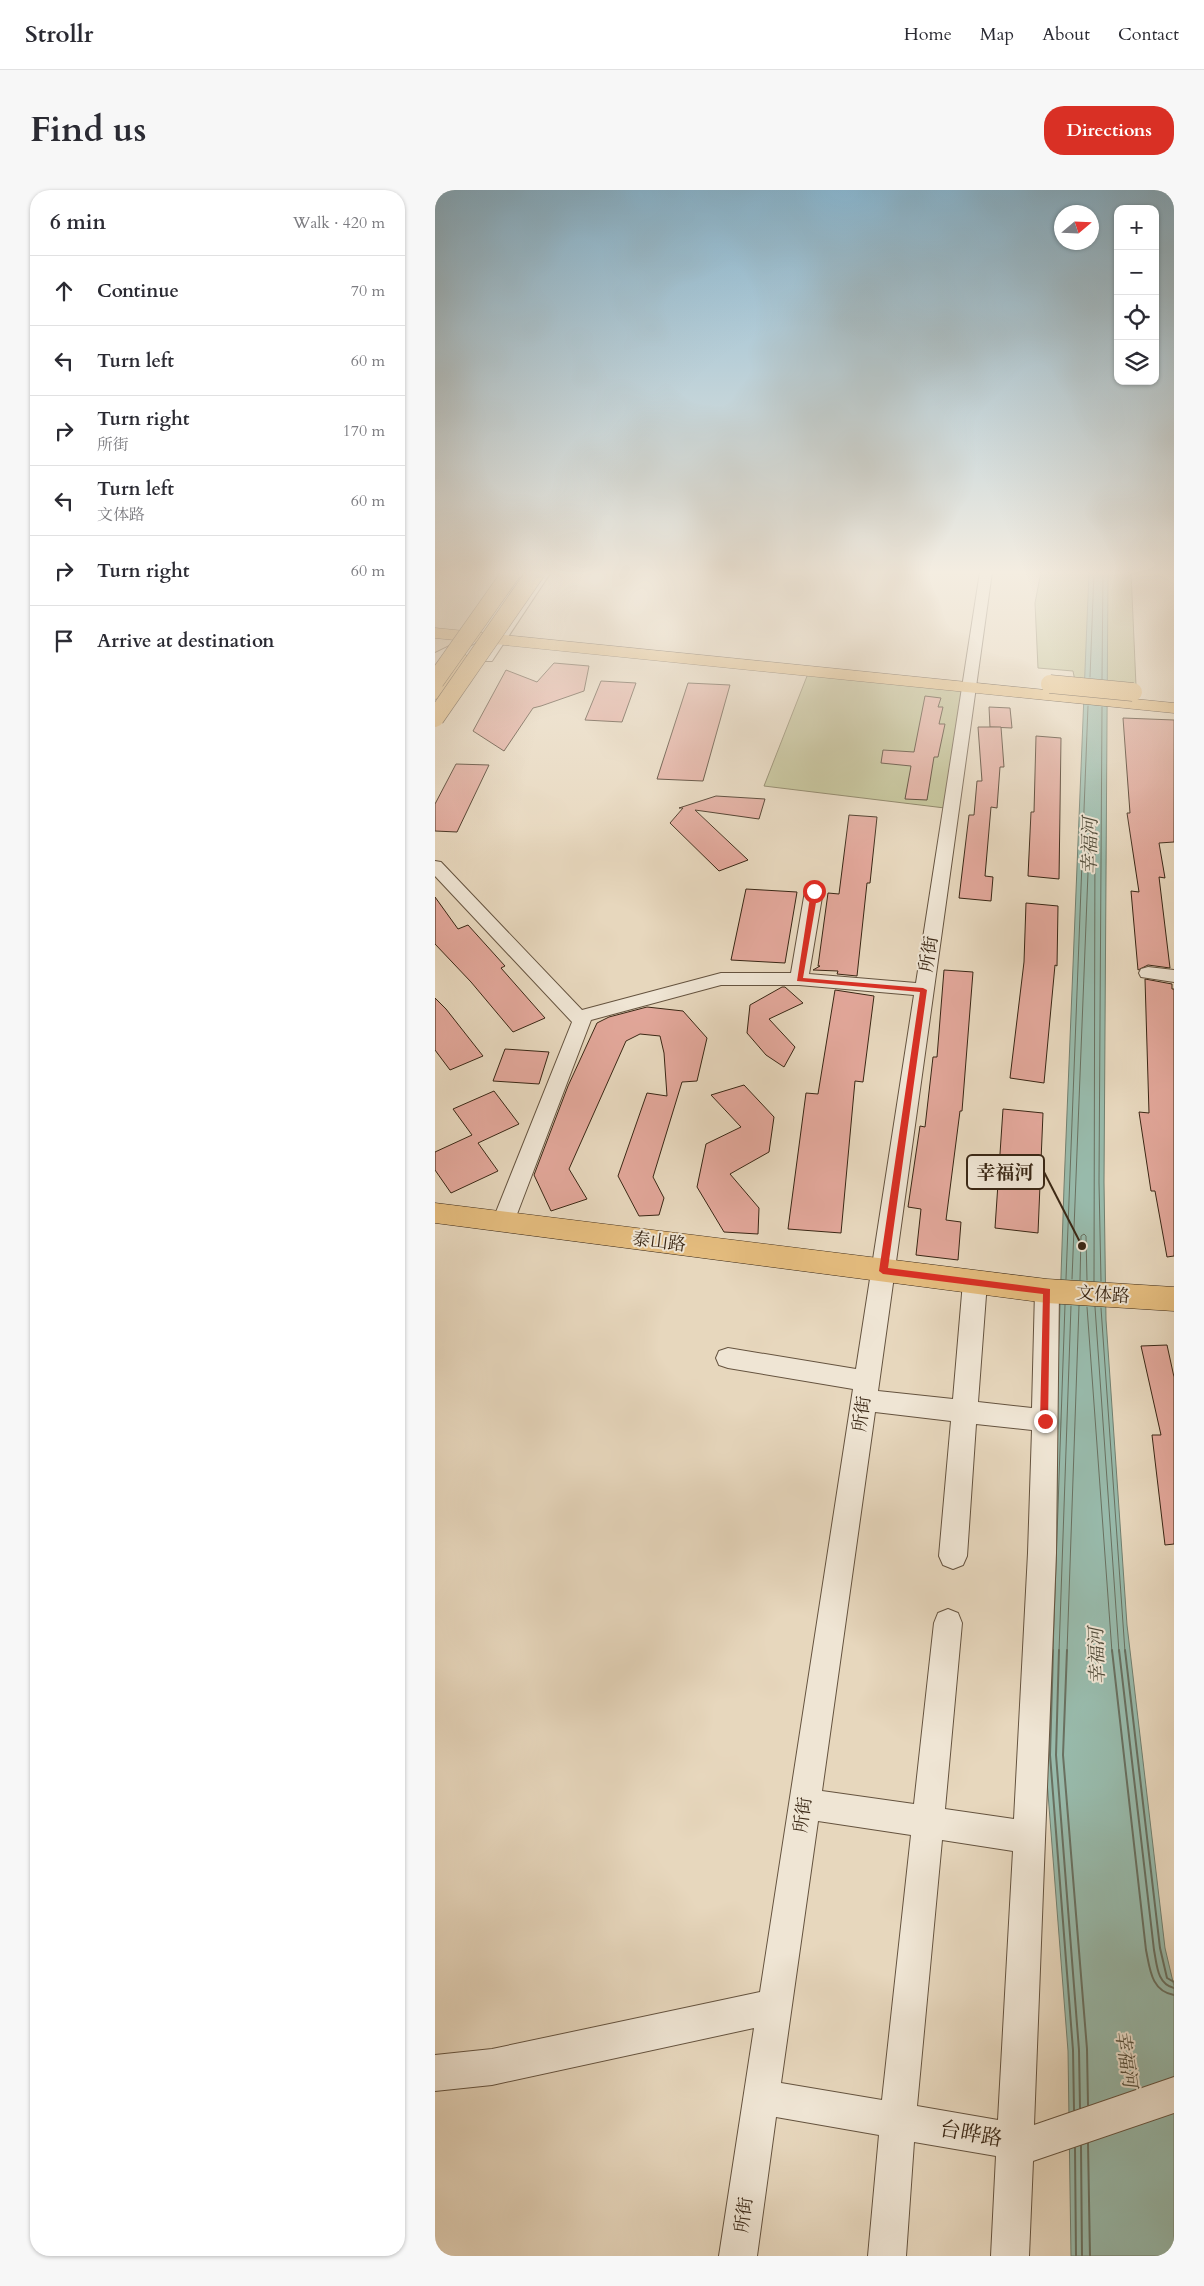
<!DOCTYPE html>
<html lang="en">
<head>
<meta charset="utf-8">
<style>
	body { margin:0; font-family:Cardo,"Noto Serif SC",serif; background:#f7f7f7; color:#2b2b33 }
	.controls { position:absolute; right:15px; top:15px; display:grid; overflow:hidden; border-radius:10px; box-shadow:0 1px 4px #0004 }
	.controls button { width:45px; height:45px; display:grid; place-items:center; padding:0; border:0; border-bottom:1px solid #e1e1e2; background:#fff; color:#2b2b33; font:25px sans-serif }
	.compass { position:absolute; left:619px; top:15px; width:45px; height:45px; border-radius:50%; background:#fff; box-shadow:0 1px 4px #0004; rotate:71deg }
	.stop { position:absolute; width:15px; height:15px; margin:-11px; border:4px solid #d93025; border-radius:50%; background:#fff }
	.stop.end { background:#d93025; border-color:#fff; box-shadow:0 1px 5px #0008 }
	.list { margin:0; padding:0; list-style:none }
	h2 { display:flex; justify-content:space-between; align-items:center; height:65px; margin:0; padding:0 20px; font-size:21px }
	h2 small { font-size:16px; font-weight:400; color:#7c7c81 }
	.list li { display:grid; grid-template-columns:32px 1fr auto; gap:15px; align-items:center; box-sizing:border-box; height:70px; padding:0 20px; border-top:1px solid #e1e1e2 }
	.list b { display:block; font-size:19px; white-space:nowrap }
	.list p { margin:0; font-size:16px; white-space:nowrap; color:#7c7c81 }
	.list em { font-size:16px; font-style:normal; color:#7c7c81 }
	.icon { flex:none; width:28px; height:28px; fill:none; stroke:currentColor; stroke-width:2; stroke-linecap:round; stroke-linejoin:round }
	.map { position:relative; flex:none; width:739px; height:2066px; overflow:hidden; border-radius:20px }
	header { display:flex; align-items:center; gap:30px; box-sizing:border-box; height:70px; padding:0 25px; background:#fff; border-bottom:1px solid #e1e1e2 }
	header strong { font-size:24px }
	nav { display:flex; gap:28px; margin-inline-start:auto; font-size:18px }
	.intro { display:flex; align-items:center; justify-content:space-between; box-sizing:border-box; height:120px; padding:0 30px }
	h1 { margin:0; font-size:35px }
	.button { padding:12px 22px; border-radius:20px; background:#d93025; color:#fff; font-size:18px; font-weight:700 }
	main { display:flex; gap:30px; padding:0 30px }
	aside { flex:1; background:#fff; border-radius:20px; box-shadow:0 1px 4px #0004 }
	.map>svg:first-child { display:block }
</style>
</head>
<body>
<header>
<strong>Strollr</strong>
<nav><a>Home</a><a>Map</a><a>About</a><a>Contact</a></nav>
</header>
<div class="intro"><h1>Find us</h1><a class="button">Directions</a></div>
<main>
<aside>
<h2>6 min<small>Walk · 420 m</small></h2>
<ul class="list">
<li><svg class="icon" aria-label="ahead" viewBox="0 0 24 24"><path d="M12 20V5M6 11l6-6 6 6"/></svg><div><b>Continue</b></div><em>70 m</em></li>
<li><svg class="icon" aria-label="left" viewBox="0 0 24 24"><path d="M17 20v-9H6M10 6l-5 5 5 5"/></svg><div><b>Turn left</b></div><em>60 m</em></li>
<li><svg class="icon" aria-label="right" viewBox="0 0 24 24"><path d="M7 20v-9h11M14 6l5 5-5 5"/></svg><div><b>Turn right</b><p>所街</p></div><em>170 m</em></li>
<li><svg class="icon" aria-label="left" viewBox="0 0 24 24"><path d="M17 20v-9H6M10 6l-5 5 5 5"/></svg><div><b>Turn left</b><p>文体路</p></div><em>60 m</em></li>
<li><svg class="icon" aria-label="right" viewBox="0 0 24 24"><path d="M7 20v-9h11M14 6l5 5-5 5"/></svg><div><b>Turn right</b></div><em>60 m</em></li>
<li><svg class="icon" aria-label="arrive" viewBox="0 0 24 24"><path d="M6 21V4h12l-3 4 3 4H6"/></svg><div><b>Arrive at destination</b></div></li>
</ul>
</aside>
<div class="map">
<svg width="739" height="2066" viewBox="0 0 739 2066">
	<rect width="100%" height="100%" fill="#e7d7bd"/>
	<filter id="stains"><feTurbulence type="fractalNoise" baseFrequency=".004" numOctaves="4"/><feColorMatrix values="0 0 0 0 .2 0 0 0 0 .09 0 0 0 0 .02 0 0 0 .5 -.17"/></filter>
	<radialGradient id="worn" r=".72"><stop offset=".6" stop-color="#630" stop-opacity="0"/><stop offset="1" stop-color="#630" stop-opacity=".3"/></radialGradient>
	<g fill="#bcbd8d" stroke="#7b7251">
		<polygon points="606,382 696,382 701,496 640,491 638,481 603,478 600,413"/>
		<polygon points="374,481 534,498 518,619 329,596"/>
	</g>
	<polygon fill="#98baab" stroke="#727f6f" points="654,382 673,382 669,992 671,1130 692,1435 730,1758 739,1796 739,2066 636,2066 633,1861 610,1565 629,997"/>
	<g fill="none" stroke-linecap="round" stroke-linejoin="round">
		<g stroke="#697060" stroke-width="1">
			<polyline points="655,487 659,382"/>
			<polyline points="667,489 668,382"/>
			<polyline points="631,1089 653,516"/>
			<polyline points="637,1089 655,632 657,629 660,632 659,1091"/>
			<polyline points="645,1090 646,1046 649,1044 651,1046 652,1090"/>
			<polyline points="666,1091 664,992 667,517"/>
			<polyline points="652,1117 677,1462"/>
			<polyline points="660,1117 684,1462"/>
			<polyline points="666,1118 690,1462"/>
			<polyline points="618,1462 630,1115"/>
			<polyline points="624,1462 636,1116"/>
			<polyline points="632,1462 644,1116"/>
		</g>
		<g stroke="#697060" stroke-width="2">
			<polyline points="618,1460 615,1565 638,1860 639,1920"/>
			<polyline points="624,1460 621,1565 644,1860 645,1918"/>
			<polyline points="632,1460 628,1565 652,1859 653,1915"/>
			<path d="M 677,1460 L 711,1760 C 715,1779 716,1801 739,1805"/>
			<path d="M 684,1460 L 719,1760 C 722,1775 722,1794 739,1798"/>
			<polyline points="690,1460 725,1758 732,1788 739,1792"/>
			<polyline points="653,1953 655,2066"/>
			<polyline points="646,1956 647,2066"/>
			<polyline points="640,1958 641,2066"/>
		</g>
	</g>
	<g fill="#e2a79a" stroke="#3a2715">
		<polygon points="119,473 154,476 149,501 106,516 98,518 69,561 38,541 71,480 102,492"/>
		<polygon points="166,491 201,493 187,532 150,530"/>
		<polygon points="253,493 295,495 268,591 222,589"/>
		<polygon points="490,506 506,508 503,517 508,517 504,534 510,534 503,567 499,567 492,610 470,609 476,576 446,573 448,560 479,562"/>
		<polygon points="554,517 575,518 577,538 555,537"/>
		<polygon points="688,528 739,530 739,652 724,653 730,688 724,687 735,778 713,775 703,780 696,701 704,702 692,623 695,623"/>
		<polygon points="543,537 566,537 569,577 565,577 562,618 556,617 550,686 558,687 556,711 524,708 534,625 539,625 542,591 547,591"/>
		<polygon points="601,546 626,548 624,689 593,686 596,622 599,622"/>
		<polygon points="21,574 54,575 22,642 0,641 0,614"/>
		<polygon points="281,606 330,609 324,629 260,620 313,670 284,681 235,633 248,618 244,618"/>
		<polygon points="414,625 442,627 435,693 432,693 422,786 402,784 403,781 378,780 385,776 383,776 393,703 404,704"/>
		<polygon points="311,699 362,702 350,773 296,770"/>
		<polygon points="0,707 23,739 33,735 70,776 66,778 110,828 78,842 36,792 0,754"/>
		<polygon points="591,713 623,716 622,776 620,775 609,893 575,888 589,772"/>
		<polygon points="509,780 538,782 527,921 525,921 511,1030 526,1032 523,1070 481,1065 486,1019 473,1017 485,936 490,937 498,867 502,867"/>
		<polygon points="710,789 737,794 737,799 739,799 739,1066 732,1067 720,1001 716,1001 704,922 714,923"/>
		<polygon points="347,797 350,797 368,813 334,829 360,857 349,877 331,865 312,843 315,815"/>
		<polygon points="400,800 439,806 428,892 420,891 406,1043 353,1039 371,903 383,904"/>
		<polygon points="0,808 11,819 48,866 15,880 0,860"/>
		<polygon points="212,817 248,821 272,848 262,891 247,892 218,987 229,1008 224,1025 204,1026 183,986 212,903 232,906 229,863 225,846 205,844 191,851 134,979 152,1009 116,1021 99,985 133,896 162,833 174,827"/>
		<polygon points="70,859 114,862 104,894 58,891"/>
		<polygon points="309,895 339,927 334,962 295,984 324,1018 323,1044 289,1042 262,997 271,954 306,937 276,905"/>
		<polygon points="59,901 84,934 43,953 63,981 16,1003 0,980 0,962 37,945 18,919"/>
		<polygon points="568,919 608,923 603,1043 560,1038"/>
		<polygon points="732,1155 739,1187 739,1354 730,1355 717,1245 726,1245 706,1156"/>
	</g>
	<g fill="none" stroke-linecap="round" stroke-linejoin="round">
		<defs>
			<g id="minor">
				<polygon points="103,382 116,382 57,471 47,471 45,468"/>
				<path d="M 545,382 L 557,382 L 443,1201 L 518,1209 L 528,1092 L 532,1085 L 540,1083 L 548,1085 L 552,1092 L 543,1212 L 597,1218 L 600,1101 L 604,1094 L 612,1092 L 620,1094 L 624,1101 L 621,1363 L 599,1935 L 739,1887 L 739,1923 L 598,1971 L 594,2066 L 556,2066 L 561,1966 L 479,1952 L 471,2066 L 433,2066 L 444,1945 L 341,1927 L 322,2066 L 284,2066 L 319,1838 L 57,1895 L 0,1901 L 0,1865 L 57,1859 L 325,1802 L 418,1199 L 293,1178 L 284,1175 L 281,1168 L 284,1161 L 293,1158 L 421,1179 L 479,805 L 364,795 L 286,795 L 156,830 L 79,1032 L 76,1038 L 68,1041 L 60,1038 L 57,1032 L 137,832 L 0,686 L 0,671 L 6,672 L 147,820 L 286,783 L 356,783 L 370,701 L 373,697 L 385,697 L 388,701 L 374,784 L 481,793 ZM 440,1222 L 516,1231 L 504,1366 L 508,1375 L 518,1379 L 528,1375 L 532,1366 L 541,1234 L 597,1240 L 593,1363 L 579,1629 L 510,1619 L 527,1433 L 523,1423 L 513,1419 L 503,1423 L 499,1433 L 479,1614 L 387,1601 ZM 383,1631 L 476,1645 L 447,1910 L 346,1893 ZM 507,1650 L 578,1661 L 563,1930 L 482,1916 Z"/>
				<polygon points="35,446 40,447 42,450 40,453 0,476 0,463"/>
				<polygon points="713,777 739,780 739,792 706,787 704,783 706,779"/>
			</g>
			<g id="major">
				<polygon points="0,438 739,513 739,523 0,448"/>
				<polygon points="25,464 31,465 34,469 6,508 0,509 0,492 19,465"/>
				<polygon points="0,1013 612,1089 739,1097 739,1121 612,1113 0,1033"/>
			</g>
		</defs>
		<use href="#minor" stroke="#65533f" stroke-width="2"/>
		<use href="#major" stroke="#3a2715" stroke-width="1"/>
		<use href="#minor" fill="#efe5d4" fill-rule="evenodd"/>
		<use href="#major" fill="#e4bc7e" fill-rule="evenodd"/>
		<defs>
			<polyline id="major-bridge" points="615,494 698,502"/>
			<g id="highway-bridge">
				<polyline points="0,491 77,382"/>
				<polyline points="0,528 101,382"/>
			</g>
		</defs>
		<use href="#major-bridge" stroke="#3a2715" stroke-width="19" stroke-linecap="butt"/>
		<use href="#highway-bridge" stroke="#3a2715" stroke-width="19" stroke-linecap="butt"/>
		<use href="#major-bridge" stroke="#e4bc7e" stroke-width="18"/>
		<use href="#highway-bridge" stroke="#e4bc7e" stroke-width="18"/>
	</g>
	<linearGradient id="sky" x2="0" y2="1"><stop stop-color="#88b6d0"/><stop offset="0.57" stop-color="#f4ede1"/><stop offset="1" stop-color="#f4ede1" stop-opacity="0"/></linearGradient>
	<rect width="739" height="671" fill="url(#sky)"/>
	<polygon fill="#d93025" points="379,699 383,701 368,788 488,798 492,800 453,1078 615,1099 613,1234 606,1234 605,1231 608,1104 448,1084 444,1081 485,802 362,791 376,701"/>
	<g text-anchor="middle" dominant-baseline="central" stroke-width="4" stroke-linejoin="round" paint-order="stroke">
		<g font-size="18" fill="#3a2715" stroke="#efe5d4">
			<text transform="translate(494 764) rotate(-81)">所街</text>
			<text transform="translate(224 1052) rotate(7)">泰山路</text>
			<text transform="translate(668 1105) rotate(4)">文体路</text>
			<text transform="translate(427 1224) rotate(-82)">所街</text>
			<text transform="translate(368 1625) rotate(-82)">所街</text>
			<text transform="translate(309 2025) rotate(-82)">所街</text>
		</g>
		<g font-size="19" font-style="italic" fill="#524c3a" stroke="#efe5d4">
			<text transform="translate(655 656) rotate(-89)">幸福河</text>
			<text transform="translate(662 1466) rotate(-92)">幸福河</text>
			<text transform="translate(691 1869) rotate(82)">幸福河</text>
		</g>
		<g font-size="21" fill="#3a2715" stroke="#efe5d4">
			<text transform="translate(536 1944) rotate(10)">台晔路</text>
		</g>
	</g>
	<path fill="none" stroke="#3a2715" stroke-width="2" d="M647 1056L609 982"/>
	<circle fill="#3a2715" stroke="#efe5d4" stroke-width="2" cx="647" cy="1056" r="5"/>
	<rect fill="#efe5d4" stroke="#3a2715" stroke-width="2" x="532" y="965" width="77" height="34" rx="5"/>
	<g font-size="19" text-anchor="middle" font-weight="bold" fill="#3a2715">
		<text x="570" y="989">幸福河</text>
	</g>
	<rect width="100%" height="100%" filter="url(#stains)"/>
	<rect width="100%" height="100%" fill="url(#worn)"/>
</svg>
<div class="controls">
<button>+</button>
<button>−</button>
<button><svg class="icon" aria-label="locate" viewBox="0 0 24 24"><circle cx="12" cy="12" r="6"/><path d="M12 2v4M12 18v4M2 12h4M18 12h4"/></svg></button>
<button><svg class="icon" aria-label="layers" viewBox="0 0 24 24"><path d="M12 4l9 5-9 5-9-5zM3 14l9 5 9-5"/></svg></button>
</div>
<svg class="compass" viewBox="-18 -18 36 36"><path d="M0-13l5 13h-10z" fill="#e53935"/><path d="M0 13l5-13h-10z" fill="#7c7c81"/></svg>
<div class="stop" style="left:379px;top:701px"></div>
<div class="stop end" style="left:610px;top:1231px"></div>
</div>
</main>
</body>
</html>
